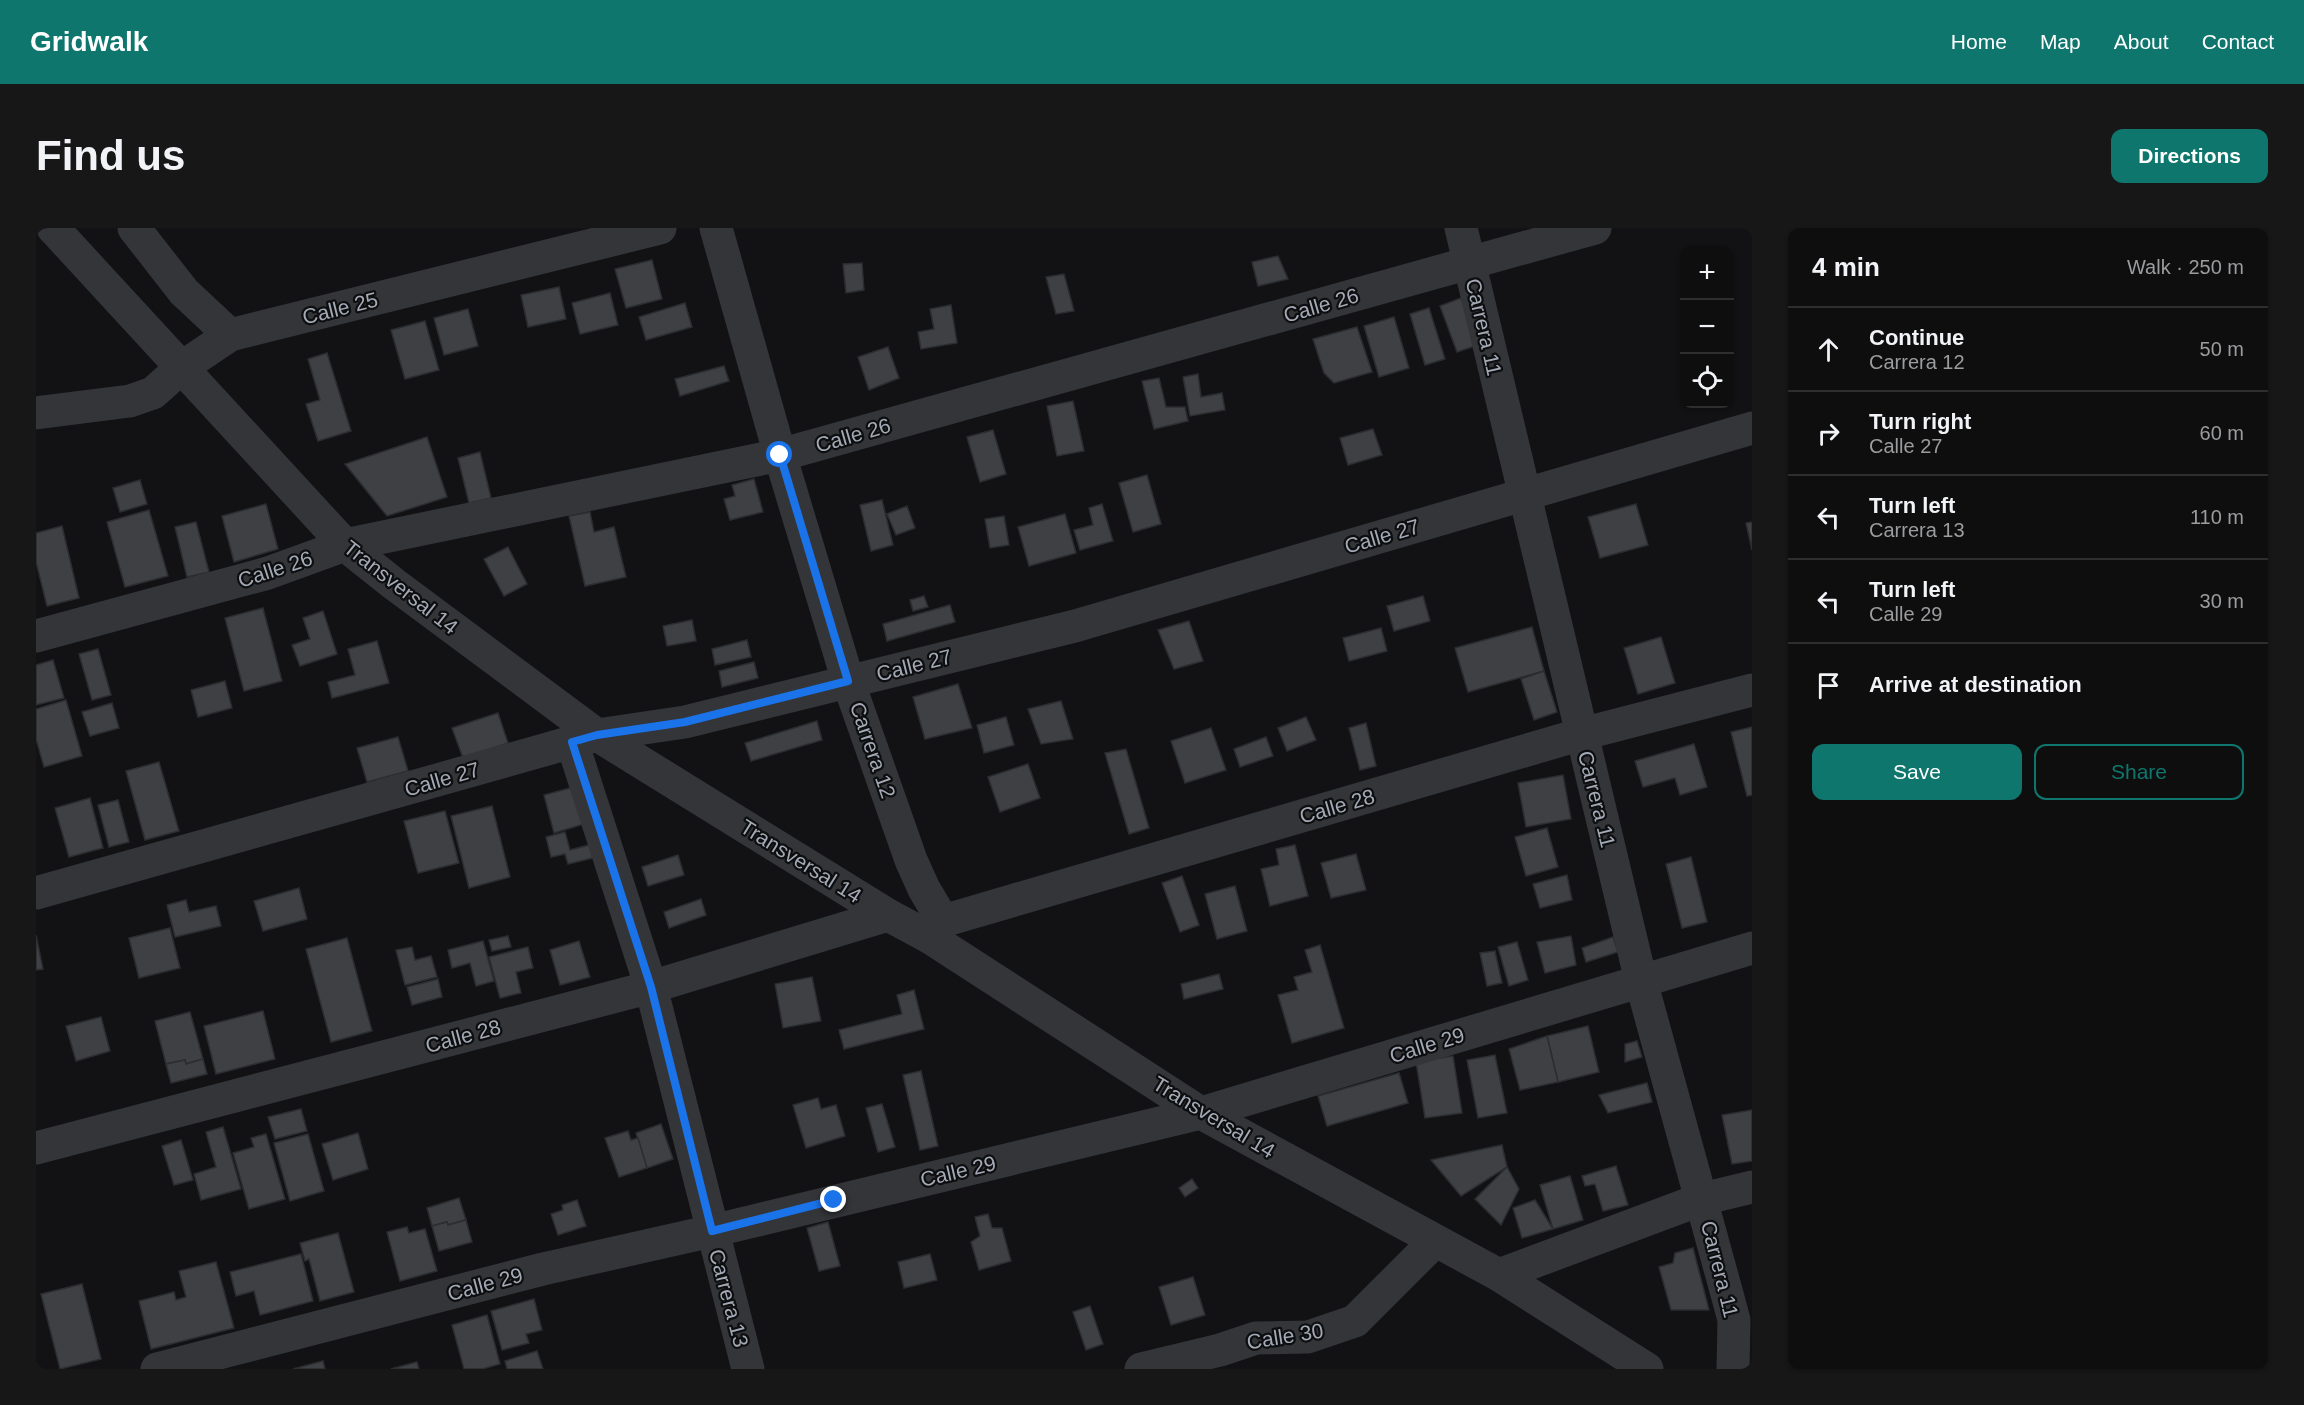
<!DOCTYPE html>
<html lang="en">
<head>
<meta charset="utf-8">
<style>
	body { margin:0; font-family:Helvetica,sans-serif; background:#171718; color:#f1f3f6 }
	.controls { position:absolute; right:18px; top:18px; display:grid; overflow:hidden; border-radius:12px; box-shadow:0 2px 4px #0004 }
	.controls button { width:54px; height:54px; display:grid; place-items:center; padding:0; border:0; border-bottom:2px solid #2e2e2f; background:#0e0e0f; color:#f1f3f6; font:30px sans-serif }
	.stop { position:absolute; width:18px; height:18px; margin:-14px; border:4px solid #1a73e8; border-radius:50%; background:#fff }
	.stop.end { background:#1a73e8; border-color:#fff; box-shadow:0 2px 6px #0008 }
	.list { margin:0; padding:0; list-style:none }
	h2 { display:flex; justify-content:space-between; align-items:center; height:78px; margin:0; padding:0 24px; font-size:26px }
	h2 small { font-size:20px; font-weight:400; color:#9b9c9e }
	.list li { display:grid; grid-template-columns:39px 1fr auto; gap:18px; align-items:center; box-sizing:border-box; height:84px; padding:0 24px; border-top:2px solid #2e2e2f }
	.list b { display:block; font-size:22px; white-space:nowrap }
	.list p { margin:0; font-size:20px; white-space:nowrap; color:#9b9c9e }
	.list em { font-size:20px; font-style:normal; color:#9b9c9e }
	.actions { display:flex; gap:12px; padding:18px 24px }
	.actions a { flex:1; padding:14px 0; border:2px solid #0f766e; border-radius:12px; text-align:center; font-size:21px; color:#0f766e }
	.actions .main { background:#0f766e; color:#fff }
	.icon { flex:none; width:33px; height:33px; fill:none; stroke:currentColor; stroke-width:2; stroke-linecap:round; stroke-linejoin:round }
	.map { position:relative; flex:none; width:1716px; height:1141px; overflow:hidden; border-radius:12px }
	header { display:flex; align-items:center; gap:36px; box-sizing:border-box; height:84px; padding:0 30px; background:#0f766e; color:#fff }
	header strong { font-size:28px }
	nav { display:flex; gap:33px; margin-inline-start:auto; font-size:21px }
	.intro { display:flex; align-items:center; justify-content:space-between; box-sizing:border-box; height:144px; padding:0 36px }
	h1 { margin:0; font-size:42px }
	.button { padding:15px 27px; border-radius:12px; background:#0f766e; color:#fff; font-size:21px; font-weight:700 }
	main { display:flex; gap:36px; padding:0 36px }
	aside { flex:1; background:#0e0e0f; border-radius:12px; box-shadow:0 2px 4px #0004 }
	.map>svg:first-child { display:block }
</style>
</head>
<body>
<header>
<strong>Gridwalk</strong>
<nav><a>Home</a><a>Map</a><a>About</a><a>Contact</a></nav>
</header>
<div class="intro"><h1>Find us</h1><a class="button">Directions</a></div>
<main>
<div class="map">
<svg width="1716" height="1141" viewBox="0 0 1716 1141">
	<rect width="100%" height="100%" fill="#121214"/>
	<g fill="#3e4044" stroke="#2c2d30" stroke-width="1.5">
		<polygon points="1242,28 1252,51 1222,58 1216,34"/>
		<polygon points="616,32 626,71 590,80 579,41"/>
		<polygon points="826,35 828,62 810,65 807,36"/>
		<polygon points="1028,46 1038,83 1020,86 1010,49"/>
		<polygon points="523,59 530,91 492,99 485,67"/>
		<polygon points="574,65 582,97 544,106 536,75"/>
		<polygon points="1425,70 1442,117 1421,124 1404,78"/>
		<polygon points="649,75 656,99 610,112 603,89"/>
		<polygon points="915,77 921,115 885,121 882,104 898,101 894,81"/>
		<polygon points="1393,80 1409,131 1389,137 1374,86"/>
		<polygon points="432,81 442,118 408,127 398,90"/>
		<polygon points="1358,89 1373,140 1343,149 1328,98"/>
		<polygon points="389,93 403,142 369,151 355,102"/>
		<polygon points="1321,99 1336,144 1298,155 1288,145 1277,111"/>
		<polygon points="852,119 863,150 833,162 822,129"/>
		<polygon points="291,125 315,203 282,213 270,176 284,172 272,131"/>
		<polygon points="688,138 693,153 644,168 639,151"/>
		<polygon points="1162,146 1165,169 1186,165 1189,182 1154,188 1147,149"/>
		<polygon points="1123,150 1130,179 1149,179 1152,193 1118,201 1106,153"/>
		<polygon points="1037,173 1048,223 1021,228 1011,178"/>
		<polygon points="1337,201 1346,227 1312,237 1304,210"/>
		<polygon points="957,202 970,246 944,254 931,209"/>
		<polygon points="391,209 411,269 351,288 309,236"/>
		<polygon points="444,224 455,270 433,275 422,230"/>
		<polygon points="1111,247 1125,296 1097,304 1083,255"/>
		<polygon points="718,251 727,284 694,292 688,271 699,268 696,257"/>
		<polygon points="104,252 111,276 84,284 77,260"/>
		<polygon points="846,272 857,317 835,323 824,277"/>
		<polygon points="230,276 242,321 198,334 186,288"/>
		<polygon points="1066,276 1077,313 1044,322 1038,302 1057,297 1053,280"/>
		<polygon points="1600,276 1612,317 1564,330 1552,289"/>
		<polygon points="871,278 879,300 860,307 851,286"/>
		<polygon points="113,282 132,348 89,359 71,294"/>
		<polygon points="554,284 558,304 578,299 590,349 549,358 533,288"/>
		<polygon points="1029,286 1040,325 993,338 982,299"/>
		<polygon points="968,288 973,317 954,320 949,291"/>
		<polygon points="160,294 173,344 151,349 139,299"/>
		<polygon points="1716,294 1716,322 1710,295"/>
		<polygon points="26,298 43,370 11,378 0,334 0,305"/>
		<polygon points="472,319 491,356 468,368 448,331"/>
		<polygon points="888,368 892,379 877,383 874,372"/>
		<polygon points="1387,368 1394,393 1358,403 1351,378"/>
		<polygon points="914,377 919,394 851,413 847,396"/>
		<polygon points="227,380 246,453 208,463 189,390"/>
		<polygon points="287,383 301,426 264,438 256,417 274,411 267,390"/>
		<polygon points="656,392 660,413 631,418 627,398"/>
		<polygon points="1153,393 1167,433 1138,441 1122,402"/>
		<polygon points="1496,399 1508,443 1432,464 1419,420"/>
		<polygon points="1345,400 1351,423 1313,433 1307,410"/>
		<polygon points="1625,409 1639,455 1602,466 1588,420"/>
		<polygon points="711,412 715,429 679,437 676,421"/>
		<polygon points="341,413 353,455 296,470 292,454 319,447 312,421"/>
		<polygon points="62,421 75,467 56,472 43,426"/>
		<polygon points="17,432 28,470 0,477 0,437"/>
		<polygon points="718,434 722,450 686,459 683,443"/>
		<polygon points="1508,443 1521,484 1498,492 1485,451"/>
		<polygon points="189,453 196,480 162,489 155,462"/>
		<polygon points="922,456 936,500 889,511 877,469"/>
		<polygon points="30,472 46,528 8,539 0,511 0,481"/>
		<polygon points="1025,473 1037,511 1005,516 992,481"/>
		<polygon points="76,475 83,500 54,508 46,484"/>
		<polygon points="462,485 472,515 427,530 416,500"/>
		<polygon points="970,489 978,517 948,525 941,497"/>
		<polygon points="1270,489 1280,512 1251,523 1242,500"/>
		<polygon points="781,493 786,512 715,533 709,515"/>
		<polygon points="1330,495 1340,538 1324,542 1313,500"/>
		<polygon points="1716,499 1716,567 1711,568 1695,504"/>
		<polygon points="1175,500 1190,542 1149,555 1135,513"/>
		<polygon points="362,509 372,543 331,554 321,520"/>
		<polygon points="1230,509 1237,528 1204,539 1198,521"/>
		<polygon points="1658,516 1671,559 1644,567 1639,550 1607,559 1599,533"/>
		<polygon points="1090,521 1113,600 1093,606 1069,525"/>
		<polygon points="123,534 143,603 109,612 90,543"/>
		<polygon points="992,536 1004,570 964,584 952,549"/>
		<polygon points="1527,547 1535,591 1490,599 1482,555"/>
		<polygon points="538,559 548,596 518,605 508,567"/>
		<polygon points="54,570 67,620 33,629 19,580"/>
		<polygon points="82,572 93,614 73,619 62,577"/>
		<polygon points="456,578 474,649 433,660 415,588"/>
		<polygon points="409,583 423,635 382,645 368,593"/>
		<polygon points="1511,600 1522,639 1490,648 1479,609"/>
		<polygon points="529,604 534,622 553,617 557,630 532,636 529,626 515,629 510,609"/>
		<polygon points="1259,617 1272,668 1234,678 1225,641 1243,637 1240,621"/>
		<polygon points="1320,626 1330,662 1295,670 1285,635"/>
		<polygon points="642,627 648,647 612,658 606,639"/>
		<polygon points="1655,629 1671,694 1646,700 1630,636"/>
		<polygon points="1531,647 1536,672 1504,680 1497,656"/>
		<polygon points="1146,648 1163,697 1144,704 1126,655"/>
		<polygon points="1199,658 1211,703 1181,711 1169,666"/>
		<polygon points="263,660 271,691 227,703 218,673"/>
		<polygon points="665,671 670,687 633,700 628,684"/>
		<polygon points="150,672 153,684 180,678 185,698 139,709 131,677"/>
		<polygon points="134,700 144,740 103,750 93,710"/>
		<polygon points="0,707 7,741 0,742"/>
		<polygon points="472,708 475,719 456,723 453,712"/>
		<polygon points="1535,708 1540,737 1509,745 1501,714"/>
		<polygon points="1577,709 1582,724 1550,734 1546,720"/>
		<polygon points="311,710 336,803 295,814 270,721"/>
		<polygon points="447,713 458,753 440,758 434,735 416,740 412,722"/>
		<polygon points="543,713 554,749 524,757 514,722"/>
		<polygon points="1481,714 1492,752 1473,758 1462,719"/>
		<polygon points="1284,717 1308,800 1256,815 1242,767 1262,762 1258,749 1276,744 1269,722"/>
		<polygon points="376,719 379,732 395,728 401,749 369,757 360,722"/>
		<polygon points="492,719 497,740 480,744 485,765 464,770 453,729"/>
		<polygon points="1459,723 1466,755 1451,758 1444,725"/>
		<polygon points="1183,746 1187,761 1148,771 1145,756"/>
		<polygon points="776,749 785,793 747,800 739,756"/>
		<polygon points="402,751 406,769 376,777 371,759"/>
		<polygon points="878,762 888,801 808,821 803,802 866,786 861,767"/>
		<polygon points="227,783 239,831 180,846 168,798"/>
		<polygon points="154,784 167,831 150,836 149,832 130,836 119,793"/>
		<polygon points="65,789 74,823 40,833 30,798"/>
		<polygon points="1552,798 1563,844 1522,854 1511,808"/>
		<polygon points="1511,808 1522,854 1484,862 1473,821"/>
		<polygon points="1601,813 1606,829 1589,834 1589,816"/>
		<polygon points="1459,827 1471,885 1442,890 1431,832"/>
		<polygon points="1417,828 1426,885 1389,890 1380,834"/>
		<polygon points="167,831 171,846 135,855 130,836 149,832 150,836"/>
		<polygon points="885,843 902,918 884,922 867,847"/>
		<polygon points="1363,845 1372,875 1291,898 1282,868"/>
		<polygon points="1611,855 1616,874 1572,885 1563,867"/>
		<polygon points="782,870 785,881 800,877 809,908 770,920 757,877"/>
		<polygon points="846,876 859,919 842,924 830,880"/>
		<polygon points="265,881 271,903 239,911 232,889"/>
		<polygon points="1716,882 1716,933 1696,936 1686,887"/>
		<polygon points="625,896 637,931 611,940 600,905"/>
		<polygon points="187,899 205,961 165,972 158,946 180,939 170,904"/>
		<polygon points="592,903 595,912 602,910 611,940 583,949 569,910"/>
		<polygon points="322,905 332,941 297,952 286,916"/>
		<polygon points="230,906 249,971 213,981 197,925 218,919 215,910"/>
		<polygon points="272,906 288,963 254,973 238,915"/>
		<polygon points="145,912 157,952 138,957 126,918"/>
		<polygon points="1466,917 1471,939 1425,968 1395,932"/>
		<polygon points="1580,938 1592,977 1567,983 1559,956 1549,958 1546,948"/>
		<polygon points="1471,939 1483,961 1465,997 1439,971"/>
		<polygon points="1534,948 1547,992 1517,1001 1504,957"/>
		<polygon points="1156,951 1162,960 1149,969 1143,960"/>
		<polygon points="423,970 430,992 412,997 411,994 396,998 391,980"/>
		<polygon points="541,972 550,998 522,1007 515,986 527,982 526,977"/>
		<polygon points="1499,972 1517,1001 1486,1010 1477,980"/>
		<polygon points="952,986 956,1000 966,1000 975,1033 943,1042 935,1014 944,1008 939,989"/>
		<polygon points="430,992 436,1014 403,1023 396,998 411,994 412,997"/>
		<polygon points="792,994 804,1038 783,1043 771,1000"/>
		<polygon points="371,999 373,1005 389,1001 401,1043 364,1053 351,1004"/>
		<polygon points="302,1005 318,1064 284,1073 273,1031 269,1033 264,1015"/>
		<polygon points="1657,1020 1673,1082 1635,1082 1623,1039 1637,1035 1639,1025"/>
		<polygon points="265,1026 277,1073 224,1087 218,1063 200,1068 194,1044"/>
		<polygon points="894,1026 901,1052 868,1060 862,1034"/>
		<polygon points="180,1034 198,1100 115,1121 103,1073 138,1064 140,1072 150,1069 143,1043"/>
		<polygon points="1157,1049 1169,1087 1135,1097 1123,1059"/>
		<polygon points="46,1056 65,1131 24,1141 5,1066"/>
		<polygon points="498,1071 506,1102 490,1106 493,1115 466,1122 455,1083"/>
		<polygon points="1054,1078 1067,1116 1050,1122 1037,1084"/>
		<polygon points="451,1087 464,1136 446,1141 428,1141 416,1097"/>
		<polygon points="501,1123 507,1141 471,1141 469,1133"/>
		<polygon points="287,1133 289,1141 257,1141"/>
		<polygon points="381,1134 383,1141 355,1141"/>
	</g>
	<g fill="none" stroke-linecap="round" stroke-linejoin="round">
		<g stroke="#333539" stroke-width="33">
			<polyline points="17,0 309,317 358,356 561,507 852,687 893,709 1165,885 1463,1047 1611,1141"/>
			<polyline points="98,0 148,64 194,107"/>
			<polyline points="680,0 744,227 812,453 875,632 888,661 907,693"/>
			<polyline points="1425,0 1605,753 1691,1066 1698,1092 1697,1141"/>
			<polyline points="0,185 94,173 117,165 145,140 194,107 624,0"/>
			<polyline points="0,408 232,345 309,317 744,227 1559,0"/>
			<polyline points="536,514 615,759 712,1141"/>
			<polyline points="0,665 561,507 649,494 1039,398 1716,200"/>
			<polyline points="893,709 907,693 1546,506 1716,462"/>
			<polyline points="0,920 615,759 852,687"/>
			<polyline points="1463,1047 1666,971 1716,959"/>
			<polyline points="121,1141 507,1041 676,1003 1165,885 1716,720"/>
			<polyline points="1105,1141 1184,1122 1220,1110 1272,1109 1319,1093 1399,1013"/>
		</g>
	</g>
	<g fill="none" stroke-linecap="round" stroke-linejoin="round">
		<polyline stroke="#1a73e8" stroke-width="8" points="744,227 812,453 649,494 561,507 536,514 615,759 676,1003 798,972"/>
	</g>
	<g text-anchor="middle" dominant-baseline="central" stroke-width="4.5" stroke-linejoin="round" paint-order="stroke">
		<g font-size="21" fill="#a3aab6" stroke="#0d0e0f">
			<text transform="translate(1285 77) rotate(-16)">Calle 26</text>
			<text transform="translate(304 80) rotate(-14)">Calle 25</text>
			<text transform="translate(1448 99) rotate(77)">Carrera 11</text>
			<text transform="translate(817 207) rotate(-16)">Calle 26</text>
			<text transform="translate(1346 308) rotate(-16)">Calle 27</text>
			<text transform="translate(239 341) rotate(-18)">Calle 26</text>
			<text transform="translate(365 359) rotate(38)">Transversal 14</text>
			<text transform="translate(878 437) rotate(-14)">Calle 27</text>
			<text transform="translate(837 522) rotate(71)">Carrera 12</text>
			<text transform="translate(406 551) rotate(-16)">Calle 27</text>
			<text transform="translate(1561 571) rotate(76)">Carrera 11</text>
			<text transform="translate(1301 578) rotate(-16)">Calle 28</text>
			<text transform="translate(765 633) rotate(32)">Transversal 14</text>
			<text transform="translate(427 808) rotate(-15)">Calle 28</text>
			<text transform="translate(1391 817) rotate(-17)">Calle 29</text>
			<text transform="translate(1178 889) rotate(31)">Transversal 14</text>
			<text transform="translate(922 943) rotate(-13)">Calle 29</text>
			<text transform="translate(1684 1041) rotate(76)">Carrera 11</text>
			<text transform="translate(449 1056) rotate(-15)">Calle 29</text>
			<text transform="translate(693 1070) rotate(75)">Carrera 13</text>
			<text transform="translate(1249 1108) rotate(-9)">Calle 30</text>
		</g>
	</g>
</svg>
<div class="controls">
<button>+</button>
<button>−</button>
<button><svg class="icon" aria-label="locate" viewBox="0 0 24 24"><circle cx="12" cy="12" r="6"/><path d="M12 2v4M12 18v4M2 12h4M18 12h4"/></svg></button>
</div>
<div class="stop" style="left:744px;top:227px"></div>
<div class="stop end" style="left:798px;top:972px"></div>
</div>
<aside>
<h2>4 min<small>Walk · 250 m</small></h2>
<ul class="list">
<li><svg class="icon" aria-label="ahead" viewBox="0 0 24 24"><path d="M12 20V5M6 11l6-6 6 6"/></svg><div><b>Continue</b><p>Carrera 12</p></div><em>50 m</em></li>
<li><svg class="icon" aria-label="right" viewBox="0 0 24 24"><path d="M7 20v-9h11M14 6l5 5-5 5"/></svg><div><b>Turn right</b><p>Calle 27</p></div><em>60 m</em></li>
<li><svg class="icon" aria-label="left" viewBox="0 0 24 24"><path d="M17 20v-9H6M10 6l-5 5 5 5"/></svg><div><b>Turn left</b><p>Carrera 13</p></div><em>110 m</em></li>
<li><svg class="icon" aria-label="left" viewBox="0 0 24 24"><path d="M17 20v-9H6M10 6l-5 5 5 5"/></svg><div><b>Turn left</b><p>Calle 29</p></div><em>30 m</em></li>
<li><svg class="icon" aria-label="arrive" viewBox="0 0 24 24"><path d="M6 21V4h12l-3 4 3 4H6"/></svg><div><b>Arrive at destination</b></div></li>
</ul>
<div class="actions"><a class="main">Save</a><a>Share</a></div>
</aside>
</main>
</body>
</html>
